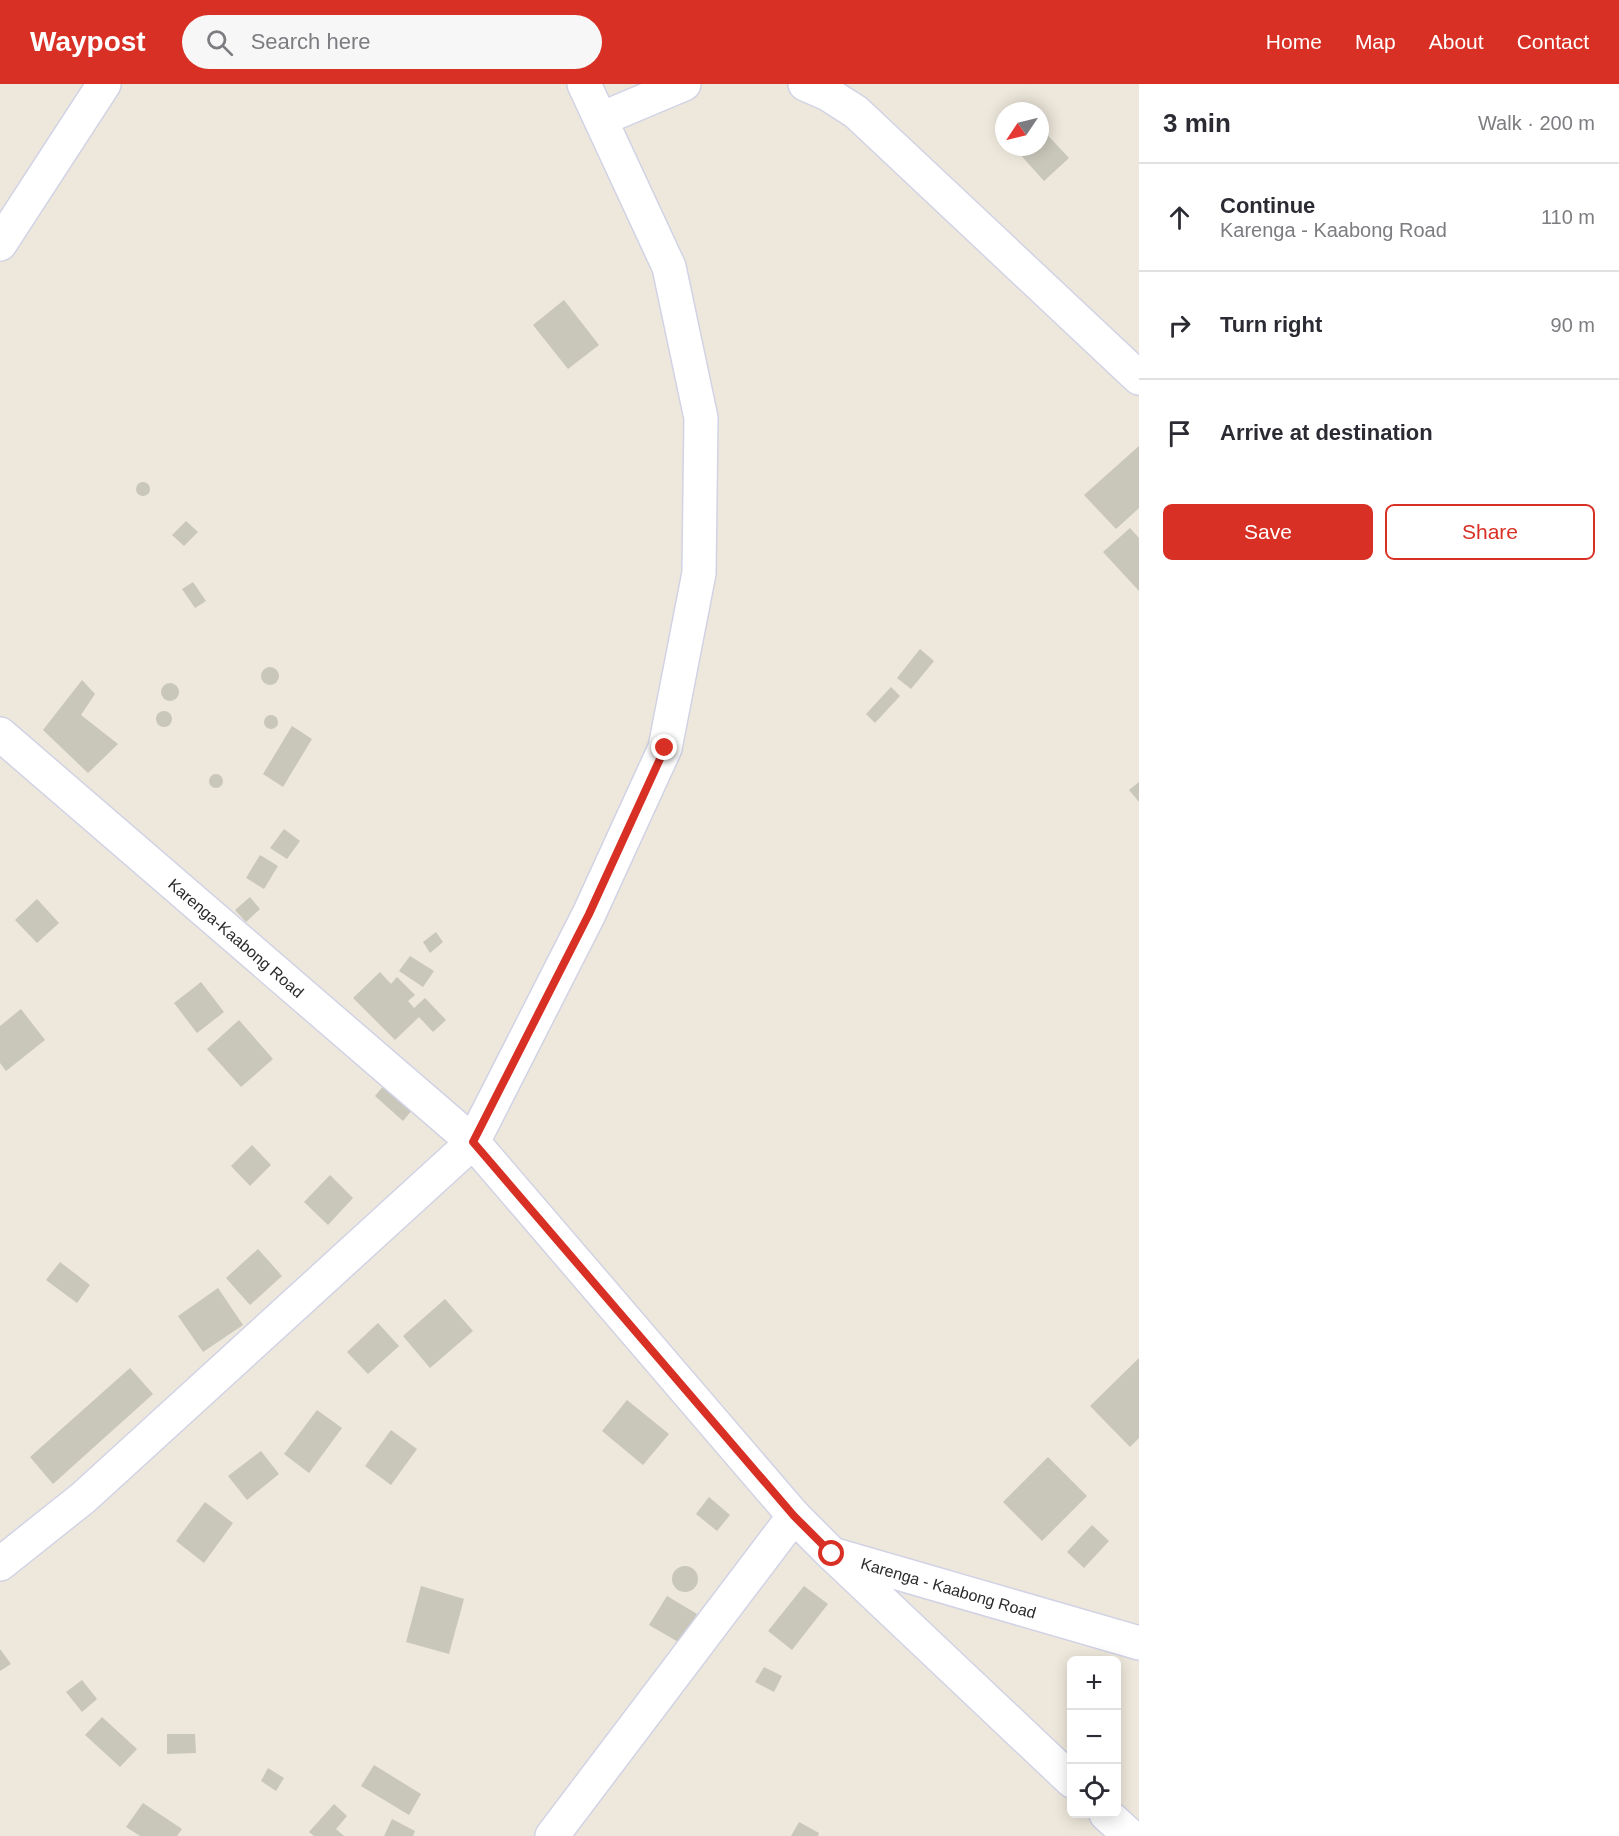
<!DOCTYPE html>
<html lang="en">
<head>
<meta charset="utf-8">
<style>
	body { margin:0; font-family:Arial,sans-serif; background:#f7f7f7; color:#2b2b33 }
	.controls { position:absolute; right:18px; bottom:18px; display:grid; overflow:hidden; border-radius:9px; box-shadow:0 3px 15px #0003 }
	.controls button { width:54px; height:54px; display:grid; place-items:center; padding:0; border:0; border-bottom:2px solid #e1e1e2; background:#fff; color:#2b2b33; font:30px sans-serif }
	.compass { position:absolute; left:995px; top:18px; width:54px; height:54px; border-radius:50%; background:#fff; box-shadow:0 3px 15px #0003; rotate:235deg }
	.stop { position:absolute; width:18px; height:18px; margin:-14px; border:4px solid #d93025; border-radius:50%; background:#fff }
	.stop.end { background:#d93025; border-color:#fff; box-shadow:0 2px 6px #0008 }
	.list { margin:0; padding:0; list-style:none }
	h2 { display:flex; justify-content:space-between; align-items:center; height:78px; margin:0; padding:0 24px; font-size:26px }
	h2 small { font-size:20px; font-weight:400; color:#7c7c81 }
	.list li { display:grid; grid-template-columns:39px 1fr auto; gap:18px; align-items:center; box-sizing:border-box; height:108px; padding:0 24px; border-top:2px solid #e1e1e2 }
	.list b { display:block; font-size:22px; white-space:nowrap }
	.list p { margin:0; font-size:20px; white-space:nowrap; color:#7c7c81 }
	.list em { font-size:20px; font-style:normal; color:#7c7c81 }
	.actions { display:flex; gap:12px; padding:18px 24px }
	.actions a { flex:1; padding:14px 0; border:2px solid #d93025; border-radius:9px; text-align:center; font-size:21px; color:#d93025 }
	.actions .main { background:#d93025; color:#fff }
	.icon { flex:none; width:33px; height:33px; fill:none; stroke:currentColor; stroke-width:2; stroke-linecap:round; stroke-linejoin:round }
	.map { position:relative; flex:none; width:1139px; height:1752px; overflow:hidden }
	header { display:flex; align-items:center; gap:36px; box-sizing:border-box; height:84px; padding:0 30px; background:#d93025; color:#fff }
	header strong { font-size:28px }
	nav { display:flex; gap:33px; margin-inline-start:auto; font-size:21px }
	.search { width:420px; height:54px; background:#f7f7f7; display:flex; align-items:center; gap:15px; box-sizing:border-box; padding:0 21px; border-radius:33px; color:#7c7c81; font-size:22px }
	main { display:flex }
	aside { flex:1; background:#fff }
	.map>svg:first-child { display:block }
</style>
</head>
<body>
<header>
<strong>Waypost</strong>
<div class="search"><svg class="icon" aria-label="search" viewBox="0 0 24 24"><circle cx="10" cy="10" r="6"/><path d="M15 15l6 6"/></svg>Search here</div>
<nav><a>Home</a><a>Map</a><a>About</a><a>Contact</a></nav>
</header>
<main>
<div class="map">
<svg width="1139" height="1752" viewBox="0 0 1139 1752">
	<rect width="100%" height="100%" fill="#eee8dc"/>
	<g fill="#c9c6ba">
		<polygon points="1042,45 1069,74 1044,97 1018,68 1023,63 1040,63"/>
		<polygon points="564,216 599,261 568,285 533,241"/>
		<polygon points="1139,362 1139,424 1116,445 1084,411"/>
		<circle cx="143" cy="405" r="7"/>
		<polygon points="186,437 198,448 184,462 172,451"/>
		<polygon points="1130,444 1139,454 1139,507 1103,468"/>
		<polygon points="193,498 206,517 195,524 182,505"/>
		<polygon points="920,565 934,577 911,605 897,594"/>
		<circle cx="270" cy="592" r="9"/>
		<polygon points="82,596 95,610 81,631 118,660 88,689 43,646"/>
		<circle cx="170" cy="608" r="9"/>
		<polygon points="891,603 900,612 875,639 866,630"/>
		<circle cx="164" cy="635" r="8"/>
		<circle cx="271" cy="638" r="7"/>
		<polygon points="292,642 312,655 283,703 263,690"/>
		<circle cx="216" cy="697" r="7"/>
		<polygon points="1139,698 1139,718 1129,706"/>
		<polygon points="284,745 300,757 287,775 270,764"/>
		<polygon points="260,771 278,782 264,805 246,794"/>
		<polygon points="250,813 260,825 246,838 235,826"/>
		<polygon points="37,815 59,839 37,859 15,836"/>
		<polygon points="436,848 443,858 430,869 423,858"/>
		<polygon points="410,872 434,887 423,903 399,887"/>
		<polygon points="380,888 391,900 397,893 415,911 408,917 414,924 425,914 446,936 433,948 419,933 395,956 353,914"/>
		<polygon points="201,898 224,928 197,949 174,919"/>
		<polygon points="21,925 45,956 6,987 0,979 0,942"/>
		<polygon points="239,936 273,975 241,1003 207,965"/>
		<polygon points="385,1000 413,1025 403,1037 375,1012"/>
		<polygon points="252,1061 271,1081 250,1102 231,1082"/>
		<polygon points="330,1091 353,1114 328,1141 304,1118"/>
		<polygon points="258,1165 282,1192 250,1221 226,1194"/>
		<polygon points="60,1178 90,1201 77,1219 46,1196"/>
		<polygon points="218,1204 243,1241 203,1268 178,1232"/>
		<polygon points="445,1215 473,1247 430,1284 403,1252"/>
		<polygon points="378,1239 399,1262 368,1290 347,1268"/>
		<polygon points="1139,1274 1139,1354 1130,1363 1090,1322"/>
		<polygon points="130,1284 153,1310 53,1400 30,1373"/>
		<polygon points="627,1316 669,1350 643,1381 602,1347"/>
		<polygon points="317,1326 342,1344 309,1389 284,1370"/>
		<polygon points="391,1346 417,1365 391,1401 365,1382"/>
		<polygon points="261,1367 279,1390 247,1416 228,1392"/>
		<polygon points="1048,1373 1087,1412 1042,1457 1003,1418"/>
		<polygon points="709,1413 730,1431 717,1447 696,1430"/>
		<polygon points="205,1418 233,1439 204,1479 176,1457"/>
		<polygon points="1092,1441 1109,1457 1084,1484 1067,1468"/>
		<circle cx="685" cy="1495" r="13"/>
		<polygon points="421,1502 464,1515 449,1570 406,1558"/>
		<polygon points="804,1502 828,1520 792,1566 768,1547"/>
		<polygon points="667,1512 697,1530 680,1559 649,1541"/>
		<polygon points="0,1565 11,1580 0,1587"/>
		<polygon points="764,1583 782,1592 774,1608 755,1598"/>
		<polygon points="82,1596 97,1615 82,1628 66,1608"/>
		<polygon points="102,1633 137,1665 120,1683 85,1651"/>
		<polygon points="167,1650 195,1650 196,1669 167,1670"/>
		<polygon points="374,1681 421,1710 409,1731 361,1702"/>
		<polygon points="268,1684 284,1694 276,1707 261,1697"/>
		<polygon points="143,1719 182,1745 177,1752 140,1752 126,1743"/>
		<polygon points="334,1720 347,1732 336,1745 344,1752 314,1752 309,1748"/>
		<polygon points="392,1735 415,1747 413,1752 384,1752"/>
		<polygon points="799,1738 819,1749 818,1752 791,1752"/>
	</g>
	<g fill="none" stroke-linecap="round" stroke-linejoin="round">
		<defs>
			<g id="minor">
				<polyline points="805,0 828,10 856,28 1139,294"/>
				<polyline points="601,35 684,0"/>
				<polyline points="832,1470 1072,1697"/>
				<polyline points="1106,1730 1130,1752"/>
				<polyline points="552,1752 794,1432"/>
			</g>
			<g id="tertiary">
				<polyline points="0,160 104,0"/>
				<path id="s1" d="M 0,650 L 473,1058"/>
			</g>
			<g id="secondary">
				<path id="s2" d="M 473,1058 L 794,1432 L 832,1470 L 1139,1559"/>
				<polyline points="0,1480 83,1414 473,1058 589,830 665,664 699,489 701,334 669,183 584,0"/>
			</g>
		</defs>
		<use href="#minor" stroke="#d1d3e5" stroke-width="36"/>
		<use href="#tertiary" stroke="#d1d3e5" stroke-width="36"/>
		<use href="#secondary" stroke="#d1d3e5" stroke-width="36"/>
		<use href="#minor" stroke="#fff" stroke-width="33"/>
		<use href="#tertiary" stroke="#fff" stroke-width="33"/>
		<use href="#secondary" stroke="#fff" stroke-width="33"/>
	</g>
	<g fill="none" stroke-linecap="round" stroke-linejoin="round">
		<polyline stroke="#d93025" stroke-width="8" points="665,664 589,830 473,1058 794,1432 832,1470"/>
	</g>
	<g text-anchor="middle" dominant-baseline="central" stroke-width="5" stroke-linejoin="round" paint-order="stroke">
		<g font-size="16" fill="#2b2b2b" stroke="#fff">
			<text stroke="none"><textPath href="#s1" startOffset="312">Karenga-Kaabong Road</textPath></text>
			<text stroke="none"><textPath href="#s2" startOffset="668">Karenga - Kaabong Road</textPath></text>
		</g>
	</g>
</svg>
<div class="controls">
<button>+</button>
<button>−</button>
<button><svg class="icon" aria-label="locate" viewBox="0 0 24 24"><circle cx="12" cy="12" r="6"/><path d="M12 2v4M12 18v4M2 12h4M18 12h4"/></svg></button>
</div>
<svg class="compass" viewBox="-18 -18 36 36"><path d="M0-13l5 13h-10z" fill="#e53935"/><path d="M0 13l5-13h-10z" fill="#7c7c81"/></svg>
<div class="stop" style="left:832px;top:1470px"></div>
<div class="stop end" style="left:665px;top:664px"></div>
</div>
<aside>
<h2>3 min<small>Walk · 200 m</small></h2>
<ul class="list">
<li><svg class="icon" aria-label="ahead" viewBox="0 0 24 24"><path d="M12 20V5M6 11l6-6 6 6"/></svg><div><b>Continue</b><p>Karenga - Kaabong Road</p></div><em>110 m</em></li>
<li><svg class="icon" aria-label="right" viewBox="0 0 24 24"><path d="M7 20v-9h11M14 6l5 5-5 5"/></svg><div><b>Turn right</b></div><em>90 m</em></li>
<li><svg class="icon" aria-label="arrive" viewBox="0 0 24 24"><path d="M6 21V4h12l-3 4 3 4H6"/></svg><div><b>Arrive at destination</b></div></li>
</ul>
<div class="actions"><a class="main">Save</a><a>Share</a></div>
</aside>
</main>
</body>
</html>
